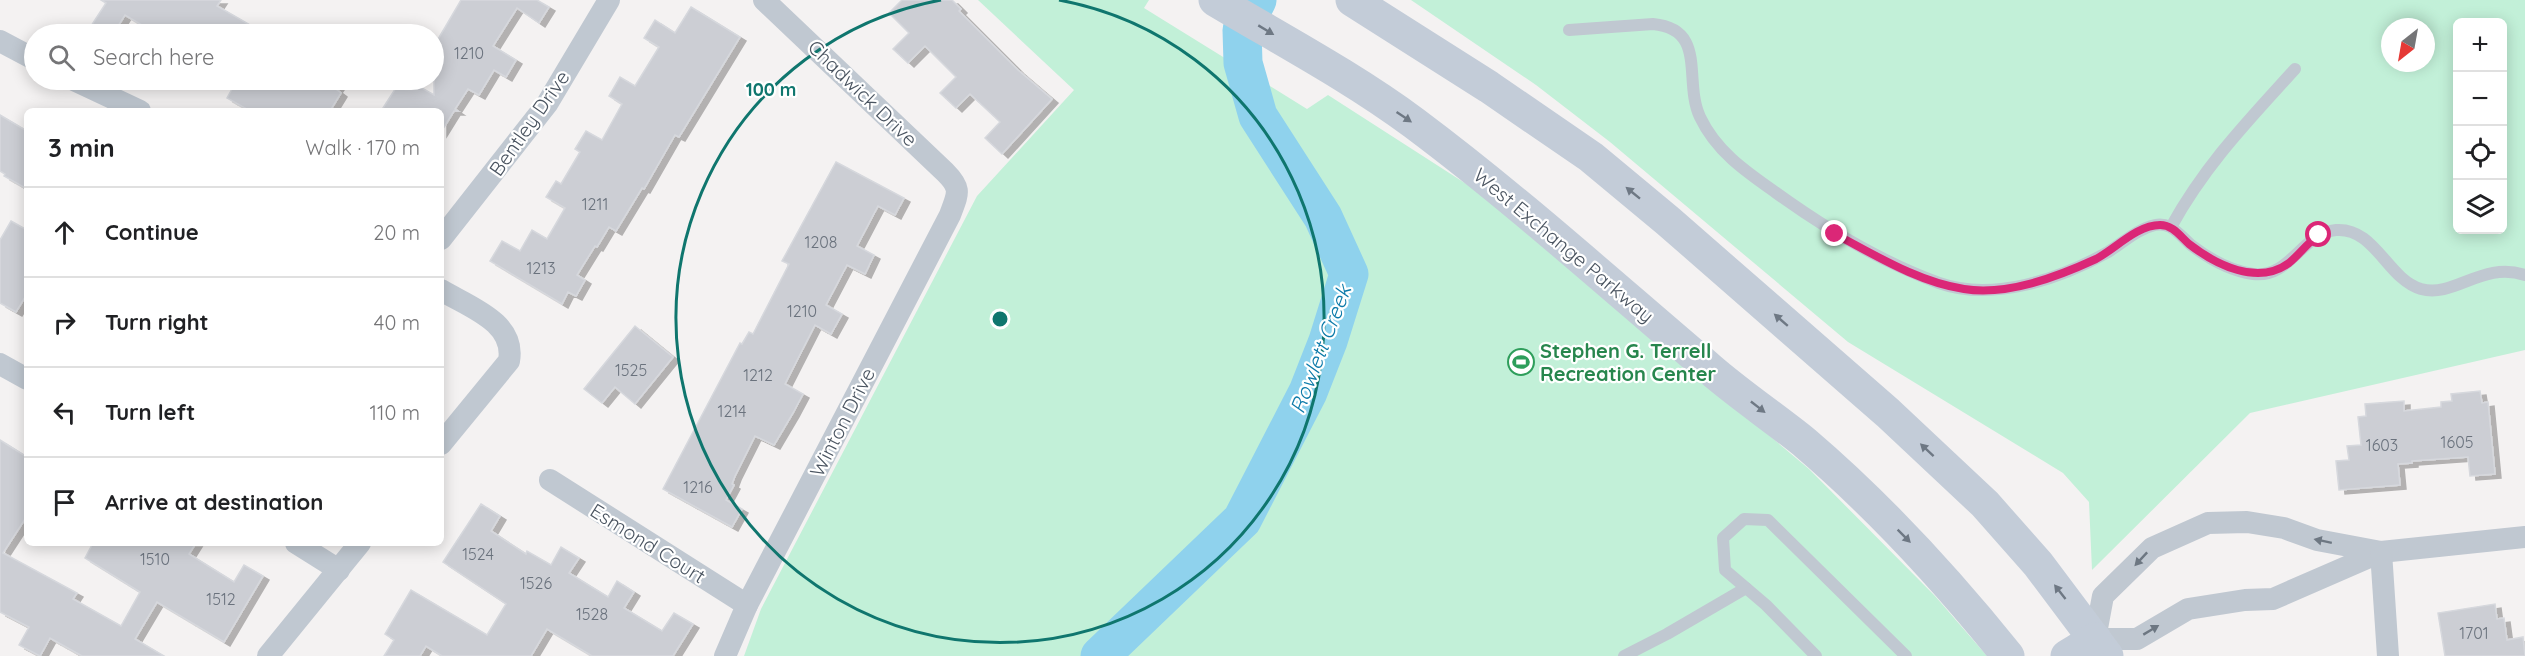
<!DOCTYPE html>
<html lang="en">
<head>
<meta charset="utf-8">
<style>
	body { margin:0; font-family:Quicksand,sans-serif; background:#f6f6f6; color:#202124 }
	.controls { position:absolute; right:18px; top:18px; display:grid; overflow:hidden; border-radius:9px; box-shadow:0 3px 15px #0003 }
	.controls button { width:54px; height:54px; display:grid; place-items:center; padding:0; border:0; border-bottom:2px solid #e0e0e0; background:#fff; color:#202124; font:30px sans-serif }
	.compass { position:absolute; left:2381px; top:18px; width:54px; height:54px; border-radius:50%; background:#fff; box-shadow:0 3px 15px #0003; rotate:211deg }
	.stop { position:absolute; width:18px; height:18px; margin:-14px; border:4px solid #db2777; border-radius:50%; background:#fff }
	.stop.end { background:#db2777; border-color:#fff; box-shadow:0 2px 6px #0008 }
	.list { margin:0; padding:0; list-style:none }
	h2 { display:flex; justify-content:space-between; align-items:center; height:78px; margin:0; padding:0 24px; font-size:26px }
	h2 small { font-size:20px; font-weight:400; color:#757577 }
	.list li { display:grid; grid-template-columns:39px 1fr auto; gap:18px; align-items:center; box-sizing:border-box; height:90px; padding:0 24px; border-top:2px solid #e0e0e0 }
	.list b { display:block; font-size:22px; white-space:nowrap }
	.list em { font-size:20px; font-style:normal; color:#757577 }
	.icon { flex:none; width:33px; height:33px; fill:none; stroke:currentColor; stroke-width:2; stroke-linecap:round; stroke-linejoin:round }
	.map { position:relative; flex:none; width:2525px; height:656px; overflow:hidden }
	.search { position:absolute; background:#fff; box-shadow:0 3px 15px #0003; left:24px; top:24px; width:420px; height:66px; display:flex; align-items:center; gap:15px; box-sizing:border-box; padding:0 21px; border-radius:33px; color:#757577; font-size:22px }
	.panel { position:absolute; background:#fff; box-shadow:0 3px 15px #0003; left:24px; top:108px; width:420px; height:438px; border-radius:9px }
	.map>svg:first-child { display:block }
</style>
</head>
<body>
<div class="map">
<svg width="2525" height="656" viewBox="0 0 2525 656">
	<defs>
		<filter id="shadow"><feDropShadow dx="6" dy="4" stdDeviation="0" flood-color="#0004"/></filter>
	</defs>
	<rect width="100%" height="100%" fill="#f4f2f2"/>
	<g fill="#c2f0d8" fill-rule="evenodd">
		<polygon points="978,0 1149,0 1144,8 1307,109 1328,95 1485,196 1809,469 1935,596 1987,656 744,656 761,609 977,196 1074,90"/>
		<path d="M 1411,0 L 2525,0 L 2525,350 L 2250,413 L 2092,570 L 2089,502 L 2063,473 L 1848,342 L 1610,142 L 1536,85 ZM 2458,22 L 2502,22 L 2502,230 L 2458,230 ZM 2390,27 L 2426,27 L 2426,63 L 2390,63 Z"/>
	</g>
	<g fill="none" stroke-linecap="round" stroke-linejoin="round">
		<polyline stroke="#8fd2ed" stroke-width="39" points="1100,656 1242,520 1308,392 1328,341 1349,274 1323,217 1258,116 1243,63 1242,30 1257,0"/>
	</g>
	<g fill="#ccced4" stroke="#d6d8dd" stroke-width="1.5" filter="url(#shadow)">
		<polygon points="101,0 221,0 217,6 266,34 157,34 125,15 113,34 104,34 91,26 106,3"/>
		<polygon points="461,0 537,0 549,7 539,23 517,8 493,46 516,60 506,77 494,70 479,95 468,89 455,109 458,111 454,111 441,132 441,111 381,111 401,80 408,80 434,95 434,46"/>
		<polygon points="902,0 952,0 961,9 959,11 1018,70 1052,99 1002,154 985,138 1000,122 970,94 956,108 940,93 956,77 925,46 908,63 893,49 909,33 889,13"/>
		<polygon points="691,7 740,37 679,137 675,135 644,189 642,188 616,231 609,227 597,247 595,246 577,275 585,280 576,296 568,292 562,304 490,261 502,241 520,251 532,230 547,239 565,208 546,197 556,181 561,184 580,152 575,149 586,131 602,140 622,104 609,96 620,77 635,86 659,47 644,38 655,20 675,33"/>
		<polygon points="237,80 342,80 336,89 341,93 330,111 250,111 227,98"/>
		<polygon points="0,115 27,131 27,189 4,176 5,174 0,171"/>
		<polygon points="836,162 904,198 895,215 878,206 857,246 874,255 865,274 847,265 826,305 842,314 831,334 815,325 785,384 803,394 793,413 774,445 755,436 735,476 732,484 734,485 726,500 742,509 732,527 663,489 740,343 742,344 749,332 753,334 789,264 782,261"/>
		<polygon points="11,221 27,230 27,294 16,312 0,303 0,240"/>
		<polygon points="635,326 673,357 635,404 615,387 602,403 584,389"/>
		<polygon points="2480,391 2482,403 2488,402 2495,474 2470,476 2468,457 2412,461 2412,463 2398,464 2400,485 2339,490 2336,461 2349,460 2347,446 2361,445 2358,417 2366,416 2365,404 2404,401 2404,411 2441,407 2441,402 2452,401 2451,394"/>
		<polygon points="0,440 27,457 27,516 3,553 77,593 73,599 121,626 140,592 85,558 93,543 196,543 189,554 234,582 244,565 263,576 224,642 157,602 135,639 164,656 82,656 50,638 40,656 19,645 29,627 0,612"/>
		<polygon points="481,504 500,516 491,531 526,554 527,551 551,565 561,547 579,558 569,573 608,597 617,581 634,592 624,608 662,631 674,613 693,624 673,656 592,656 547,629 531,656 442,656 426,646 420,656 384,656 394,640 385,634 411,590 487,635 506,604 443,562"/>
		<polygon points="2495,604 2497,619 2504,618 2507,640 2523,637 2525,656 2445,656 2438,613"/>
	</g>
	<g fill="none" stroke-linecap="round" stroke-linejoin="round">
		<g stroke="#c0c8d1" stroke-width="12">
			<path d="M 1569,30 L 1653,24 C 1708,29 1683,81 1700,117 C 1716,151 1745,171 1775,192 C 1826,229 1879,261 1939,283 C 1993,302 2060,279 2108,252 C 2123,243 2137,229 2155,225 C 2160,224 2166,225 2170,227 C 2178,231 2184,239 2191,245 C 2208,258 2231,271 2253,274 C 2290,279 2302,233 2336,230 C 2375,227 2387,279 2421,289 C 2455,298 2482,261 2525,275"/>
			<path d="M 2171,227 C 2206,164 2247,122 2295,69"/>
			<polyline points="1624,656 1667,634 1746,588"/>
			<polyline points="1816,656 1766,605 1725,570 1723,538 1744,519 1768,520 1906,656"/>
		</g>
		<g stroke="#c0c8d1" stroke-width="22">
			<polyline points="0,41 34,59"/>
			<polyline points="74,80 140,111"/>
			<polyline points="441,239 547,104 609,0"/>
			<path d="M 441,290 C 469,307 516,322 509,361 L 441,444"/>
			<polyline points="0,364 27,379"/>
			<polyline points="550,480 747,605"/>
			<polyline points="296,543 339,570"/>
			<polyline points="2381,552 2273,599 2245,600 2188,609 2137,639 2095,639 2103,596 2152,548 2208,523 2247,522 2284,528 2317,540 2381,552 2525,537"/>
			<polyline points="2381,552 2388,656"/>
			<polyline points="268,656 360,543"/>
			<path d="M 725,656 L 747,605 L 950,215 C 958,193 962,189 945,172 L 764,0"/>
		</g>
		<g stroke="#c3ccd8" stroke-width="33">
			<path d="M 1215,0 C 1282,40 1352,77 1414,123 C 1517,200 1612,286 1710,369 C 1740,395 1773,417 1804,442 C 1879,506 1946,579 2008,656"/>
			<polyline points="1352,0 1489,87 1591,157 1668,221 1888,413 1985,504 2038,564 2107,656"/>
			<polyline points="2067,656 2095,639"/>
		</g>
	</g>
	<defs><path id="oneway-solid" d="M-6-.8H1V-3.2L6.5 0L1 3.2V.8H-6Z" transform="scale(1.5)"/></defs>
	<g fill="#6e7884">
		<use href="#oneway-solid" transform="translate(1266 30) rotate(31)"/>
		<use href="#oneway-solid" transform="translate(1404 117) rotate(34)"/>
		<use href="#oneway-solid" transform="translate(1633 193) rotate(-141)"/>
		<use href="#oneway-solid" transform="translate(1781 320) rotate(-139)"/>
		<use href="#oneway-solid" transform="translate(1758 407) rotate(38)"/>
		<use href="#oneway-solid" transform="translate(1927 450) rotate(-137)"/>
		<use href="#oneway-solid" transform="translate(1904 536) rotate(45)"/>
		<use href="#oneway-solid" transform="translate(2060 592) rotate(-128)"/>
	</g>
	<g fill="#6d7782">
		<use href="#oneway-solid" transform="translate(2323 541) rotate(-168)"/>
		<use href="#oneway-solid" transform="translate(2141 559) rotate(133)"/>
		<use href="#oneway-solid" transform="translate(2151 630) rotate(-31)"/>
	</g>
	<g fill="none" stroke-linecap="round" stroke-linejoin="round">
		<path stroke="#db2777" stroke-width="8" d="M 1835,234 C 1875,255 1918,282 1964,289 C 2007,296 2057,277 2096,259 C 2115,249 2137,225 2160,225 C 2173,225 2180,236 2189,244 C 2216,265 2258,286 2289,263 C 2300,254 2307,243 2319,235"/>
	</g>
	<path fill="none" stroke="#0f766e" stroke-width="3" d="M1059 0A324 324 0 1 1 941 0"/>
	<defs>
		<symbol id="stadium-ring" viewBox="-11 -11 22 22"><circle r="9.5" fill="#fff" stroke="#2e9e5b" stroke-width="1.5"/><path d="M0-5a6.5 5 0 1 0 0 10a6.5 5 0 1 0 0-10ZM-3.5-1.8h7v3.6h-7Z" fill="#2e9e5b"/></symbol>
	</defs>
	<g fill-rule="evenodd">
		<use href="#stadium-ring" x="1506" y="347" width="30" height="30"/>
	</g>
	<g text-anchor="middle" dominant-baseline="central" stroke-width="4.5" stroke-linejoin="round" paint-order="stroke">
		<g font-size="16" fill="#6a727d">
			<text x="469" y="53">1210</text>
			<text x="595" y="204">1211</text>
			<text x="821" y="242">1208</text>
			<text x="541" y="268">1213</text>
			<text x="802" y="311">1210</text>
			<text x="631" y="370">1525</text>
			<text x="758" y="375">1212</text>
			<text x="732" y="411">1214</text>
			<text x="2457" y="442">1605</text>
			<text x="2382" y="445">1603</text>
			<text x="698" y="487">1216</text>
			<text x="478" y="554">1524</text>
			<text x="155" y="559">1510</text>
			<text x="536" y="583">1526</text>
			<text x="221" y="599">1512</text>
			<text x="592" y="614">1528</text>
			<text x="2474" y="633">1701</text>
		</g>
		<g font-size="20" fill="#4a5460" stroke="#fff">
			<text transform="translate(863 93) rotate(44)">Chadwick Drive</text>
			<text transform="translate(529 123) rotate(-55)">Bentley Drive</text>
			<text transform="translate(1564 245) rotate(40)">West Exchange Parkway</text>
			<text transform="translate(842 422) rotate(-63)">Winton Drive</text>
			<text transform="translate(648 543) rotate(32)">Esmond Court</text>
		</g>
		<g font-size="20" font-weight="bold" fill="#27864d" stroke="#fff" text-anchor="start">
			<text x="1540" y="350">Stephen G. Terrell<tspan x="1540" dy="23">Recreation Center</tspan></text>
		</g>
		<g font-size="21" font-style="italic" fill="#0c7aa9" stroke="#fff">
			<text transform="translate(1320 349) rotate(-69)">Rowlett Creek</text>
		</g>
	</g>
	<circle cx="1000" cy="319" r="9" fill="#0f766e" stroke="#fff" stroke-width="3"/>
	<g font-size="18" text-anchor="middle" font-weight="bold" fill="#0f766e" stroke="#fff" stroke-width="4.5" stroke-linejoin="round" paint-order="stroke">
		<text x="771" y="96">100 m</text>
	</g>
</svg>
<div class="controls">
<button>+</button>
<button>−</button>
<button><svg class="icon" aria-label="locate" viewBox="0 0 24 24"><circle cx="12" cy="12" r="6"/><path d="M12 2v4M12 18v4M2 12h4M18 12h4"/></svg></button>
<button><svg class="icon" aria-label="layers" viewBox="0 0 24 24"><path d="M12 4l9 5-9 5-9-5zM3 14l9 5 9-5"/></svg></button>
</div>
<svg class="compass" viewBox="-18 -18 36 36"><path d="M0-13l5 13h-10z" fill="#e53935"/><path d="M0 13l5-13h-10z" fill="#757577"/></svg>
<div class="stop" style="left:2319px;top:235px"></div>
<div class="stop end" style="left:1835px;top:234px"></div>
<div class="search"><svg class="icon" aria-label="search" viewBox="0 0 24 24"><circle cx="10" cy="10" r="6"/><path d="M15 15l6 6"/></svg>Search here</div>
<section class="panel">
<h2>3 min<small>Walk · 170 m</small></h2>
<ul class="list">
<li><svg class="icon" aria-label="ahead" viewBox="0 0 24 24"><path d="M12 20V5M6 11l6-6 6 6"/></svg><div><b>Continue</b></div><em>20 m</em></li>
<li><svg class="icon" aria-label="right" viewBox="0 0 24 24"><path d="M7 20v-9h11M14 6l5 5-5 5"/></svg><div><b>Turn right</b></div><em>40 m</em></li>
<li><svg class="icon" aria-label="left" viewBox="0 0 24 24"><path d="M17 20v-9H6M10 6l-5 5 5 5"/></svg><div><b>Turn left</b></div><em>110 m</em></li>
<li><svg class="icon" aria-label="arrive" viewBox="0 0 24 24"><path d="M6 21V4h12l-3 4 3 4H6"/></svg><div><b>Arrive at destination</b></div></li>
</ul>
</section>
</div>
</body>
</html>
